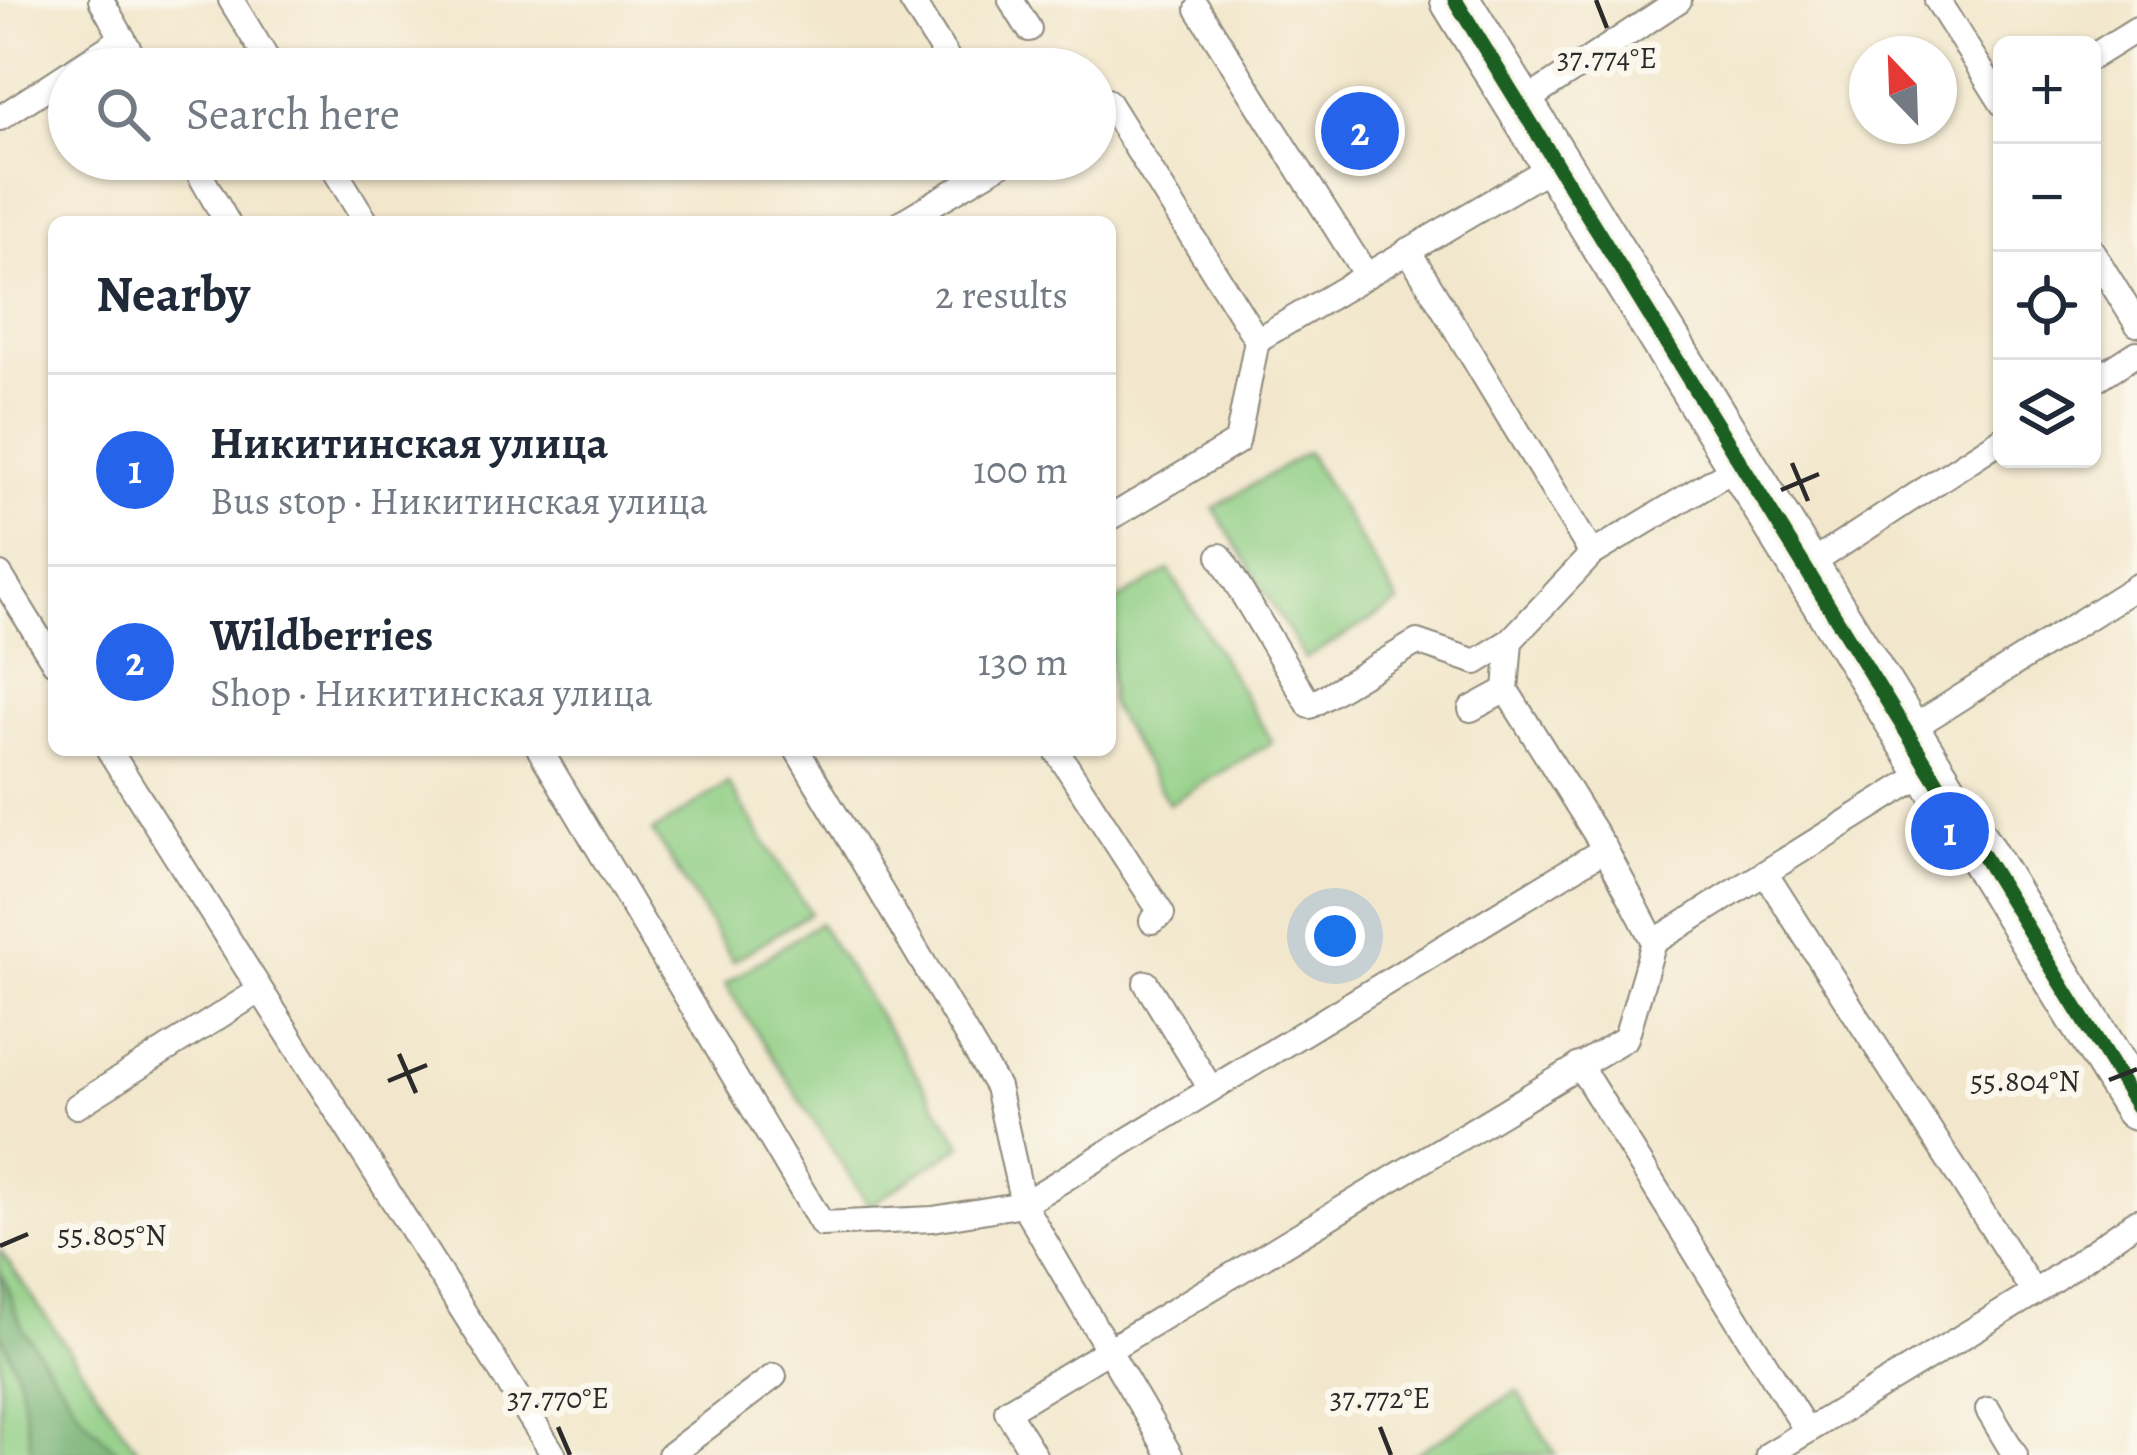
<!DOCTYPE html>
<html lang="en">
<head>
<meta charset="utf-8">
<style>
	body { margin:0; font-family:Alegreya,serif; background:#f6f6f7; color:#1f2937 }
	.controls { position:absolute; right:36px; top:36px; display:grid; overflow:hidden; border-radius:18px; box-shadow:0 3px 9px #0004 }
	.controls button { width:108px; height:108px; display:grid; place-items:center; padding:0; border:0; border-bottom:3px solid #e0e1e3; background:#fff; color:#1f2937; font:60px sans-serif }
	.compass { position:absolute; left:1849px; top:36px; width:108px; height:108px; border-radius:50%; background:#fff; box-shadow:0 3px 9px #0004; rotate:337deg }
	.you { position:absolute; left:1335px; top:936px; width:42px; height:42px; margin:-30px; border:9px solid #fff; border-radius:50%; background:#1a73e8; box-shadow:0 0 0 18px #1a73e833 }
	.badge { display:grid; place-items:center; width:78px; height:78px; border-radius:50%; background:#2563eb; color:#fff; font-size:39px; font-weight:700 }
	.pin { position:absolute; translate:-50% -50%; border:6px solid #fff; box-shadow:0 3px 12px #0006 }
	.list { margin:0; padding:0; list-style:none }
	h2 { display:flex; justify-content:space-between; align-items:center; height:156px; margin:0; padding:0 48px; font-size:51px }
	h2 small { font-size:39px; font-weight:400; color:#747a83 }
	.list li { display:grid; grid-template-columns:78px 1fr auto; gap:36px; align-items:center; box-sizing:border-box; height:192px; padding:0 48px; border-top:3px solid #e0e1e3 }
	.list b { display:block; font-size:45px; white-space:nowrap }
	.list p { margin:0; font-size:39px; white-space:nowrap; color:#747a83 }
	.list em { font-size:39px; font-style:normal; color:#747a83 }
	.icon { flex:none; width:66px; height:66px; fill:none; stroke:currentColor; stroke-width:2; stroke-linecap:round; stroke-linejoin:round }
	.map { position:relative; flex:none; width:2137px; height:1455px; overflow:hidden }
	.search { position:absolute; background:#fff; box-shadow:0 3px 9px #0004; left:48px; top:48px; width:1068px; height:132px; display:flex; align-items:center; gap:30px; box-sizing:border-box; padding:0 42px; border-radius:66px; color:#747a83; font-size:45px }
	.panel { position:absolute; background:#fff; box-shadow:0 3px 9px #0004; left:48px; top:216px; width:1068px; height:540px; border-radius:18px }
	.map>svg:first-child { display:block }
</style>
</head>
<body>
<div class="map">
<svg width="2137" height="1455" viewBox="0 0 2137 1455">
	<rect width="100%" height="100%" fill="#fbf7ec"/>
	<filter id="ink" filterUnits="userSpaceOnUse"><feTurbulence type="fractalNoise" baseFrequency=".00833" numOctaves="2"/><feDisplacementMap in="SourceGraphic" scale="24" xChannelSelector="R" yChannelSelector="G"/><feConvolveMatrix kernelMatrix="1 2 1 2 8 2 1 2 1" color-interpolation-filters="sRGB"/></filter>
	<filter id="wash" filterUnits="userSpaceOnUse"><feTurbulence type="fractalNoise" baseFrequency=".004" numOctaves="4" result="noise"/><feDisplacementMap in="SourceGraphic" scale="48" xChannelSelector="R" yChannelSelector="G"/><feGaussianBlur stdDeviation="2.7" result="paint"/><feColorMatrix in="noise" values="0 0 0 0 0 0 0 0 0 0 0 0 0 0 0 0 0 1.4 0 .05"/><feComposite in="paint" operator="in"/></filter>
	<g filter="url(#wash)">
		<rect width="100%" height="100%" fill="#f2e7cc"/>
		<g fill="#8ecd83" stroke="#5c7c57" stroke-width="3">
			<polygon points="1307,452 1399,603 1305,659 1214,508"/>
			<polygon points="1169,570 1272,742 1169,804 1110,705 1110,605"/>
			<polygon points="728,783 810,913 733,961 653,832"/>
			<polygon points="819,923 962,1145 869,1206 725,984"/>
			<polygon points="0,1250 141,1455 0,1455"/>
			<polygon points="1517,1391 1556,1455 1414,1455"/>
		</g>
		<polygon fill="#72b071" stroke="#4e6e4e" stroke-width="3" points="0,1270 23,1329 83,1417 121,1455 32,1455 19,1378 0,1331"/>
	</g>
	<g filter="url(#ink)">
		<g fill="none" stroke-linecap="round" stroke-linejoin="round">
			<defs>
				<g id="lane">
					<polyline points="101,0 140,69"/>
					<polyline points="231,0 273,69"/>
					<polyline points="911,0 954,69"/>
					<polyline points="1011,0 1029,29"/>
					<polyline points="1937,0 2002,103"/>
					<polyline points="1198,9 1366,275"/>
					<polyline points="2092,57 2137,29"/>
					<polyline points="75,69 123,38"/>
					<polyline points="1520,105 1679,0"/>
					<polyline points="1095,108 1107,101 1257,340 1237,442 1110,518"/>
					<polyline points="0,118 69,73"/>
					<polyline points="191,159 227,222"/>
					<polyline points="328,159 366,222"/>
					<polyline points="902,222 1009,159"/>
					<polyline points="1408,250 1592,554"/>
					<polyline points="2092,251 2137,324"/>
					<polyline points="1257,340 1556,164"/>
					<polyline points="2092,382 2137,353"/>
					<polyline points="1220,556 1310,706 1417,642 1476,662 1510,641 1592,554 1741,464"/>
					<polyline points="1805,568 2002,439"/>
					<polyline points="0,575 54,662"/>
					<polyline points="1510,641 1506,690 1605,849 1654,942"/>
					<polyline points="1471,709 1506,690"/>
					<polyline points="1906,732 2137,586"/>
					<polyline points="109,750 554,1455"/>
					<polyline points="540,750 822,1224 933,1219 1023,1204 997,1087 797,750"/>
					<polyline points="1056,750 1162,914 1152,921"/>
					<polyline points="1765,873 2034,1293"/>
					<polyline points="1146,983 1211,1089"/>
					<polyline points="1579,1065 1807,1431"/>
					<polyline points="77,1106 259,991"/>
					<polyline points="1988,1410 2015,1455"/>
					<polyline points="670,1455 774,1376"/>
					<polyline points="1034,1455 1007,1411 1626,1038 1654,942 1930,770"/>
					<polyline points="1170,1455 1023,1204 1605,849"/>
					<polyline points="1768,1455 2034,1293 2137,1221"/>
				</g>
				<polyline id="street" points="1455,0 2137,1106"/>
			</defs>
			<use href="#lane" stroke="#8e897c" stroke-width="28"/>
			<use href="#street" stroke="#8e897c" stroke-width="52"/>
			<use href="#lane" stroke="#fff" stroke-width="24"/>
			<use href="#street" stroke="#fff" stroke-width="48"/>
			<defs>
				<polyline id="cycleway" points="1455,0 2137,1106"/>
			</defs>
			<use href="#cycleway" stroke="#fbf7ec" stroke-width="22"/>
			<use href="#cycleway" stroke="#1b5e20" stroke-width="15"/>
		</g>
	</g>
	<path fill="none" stroke="#2b2b2b" stroke-width="4.5" d="M 1596,0 L 1607,28M 1792,463 L 1808,501M 1781,490 L 1819,474M 399,1054 L 416,1093M 2109,1080 L 2137,1069M 388,1081 L 427,1065M 0,1246 L 28,1234M 558,1427 L 570,1455M 1380,1427 L 1391,1455"/>
	<g font-size="30" text-anchor="middle" fill="#2b2b2b" stroke="#fbf7ec" stroke-width="12" stroke-linejoin="round" paint-order="stroke">
		<text x="1607" y="68">37.774°E</text>
		<text x="2025" y="1091">55.804°N</text>
		<text x="112" y="1245">55.805°N</text>
		<text x="558" y="1408">37.770°E</text>
		<text x="1380" y="1408">37.772°E</text>
	</g>
</svg>
<div class="controls">
<button>+</button>
<button>−</button>
<button><svg class="icon" aria-label="locate" viewBox="0 0 24 24"><circle cx="12" cy="12" r="6"/><path d="M12 2v4M12 18v4M2 12h4M18 12h4"/></svg></button>
<button><svg class="icon" aria-label="layers" viewBox="0 0 24 24"><path d="M12 4l9 5-9 5-9-5zM3 14l9 5 9-5"/></svg></button>
</div>
<svg class="compass" viewBox="-18 -18 36 36"><path d="M0-13l5 13h-10z" fill="#e53935"/><path d="M0 13l5-13h-10z" fill="#747a83"/></svg>
<div class="you"></div>
<div class="pin badge" style="left:1950px;top:831px">1</div>
<div class="pin badge" style="left:1360px;top:131px">2</div>
<div class="search"><svg class="icon" aria-label="search" viewBox="0 0 24 24"><circle cx="10" cy="10" r="6"/><path d="M15 15l6 6"/></svg>Search here</div>
<section class="panel">
<h2>Nearby<small>2 results</small></h2>
<ul class="list">
<li><span class="badge">1</span><div><b>Никитинская улица</b><p>Bus stop · Никитинская улица</p></div><em>100 m</em></li>
<li><span class="badge">2</span><div><b>Wildberries</b><p>Shop · Никитинская улица</p></div><em>130 m</em></li>
</ul>
</section>
</div>
</body>
</html>
